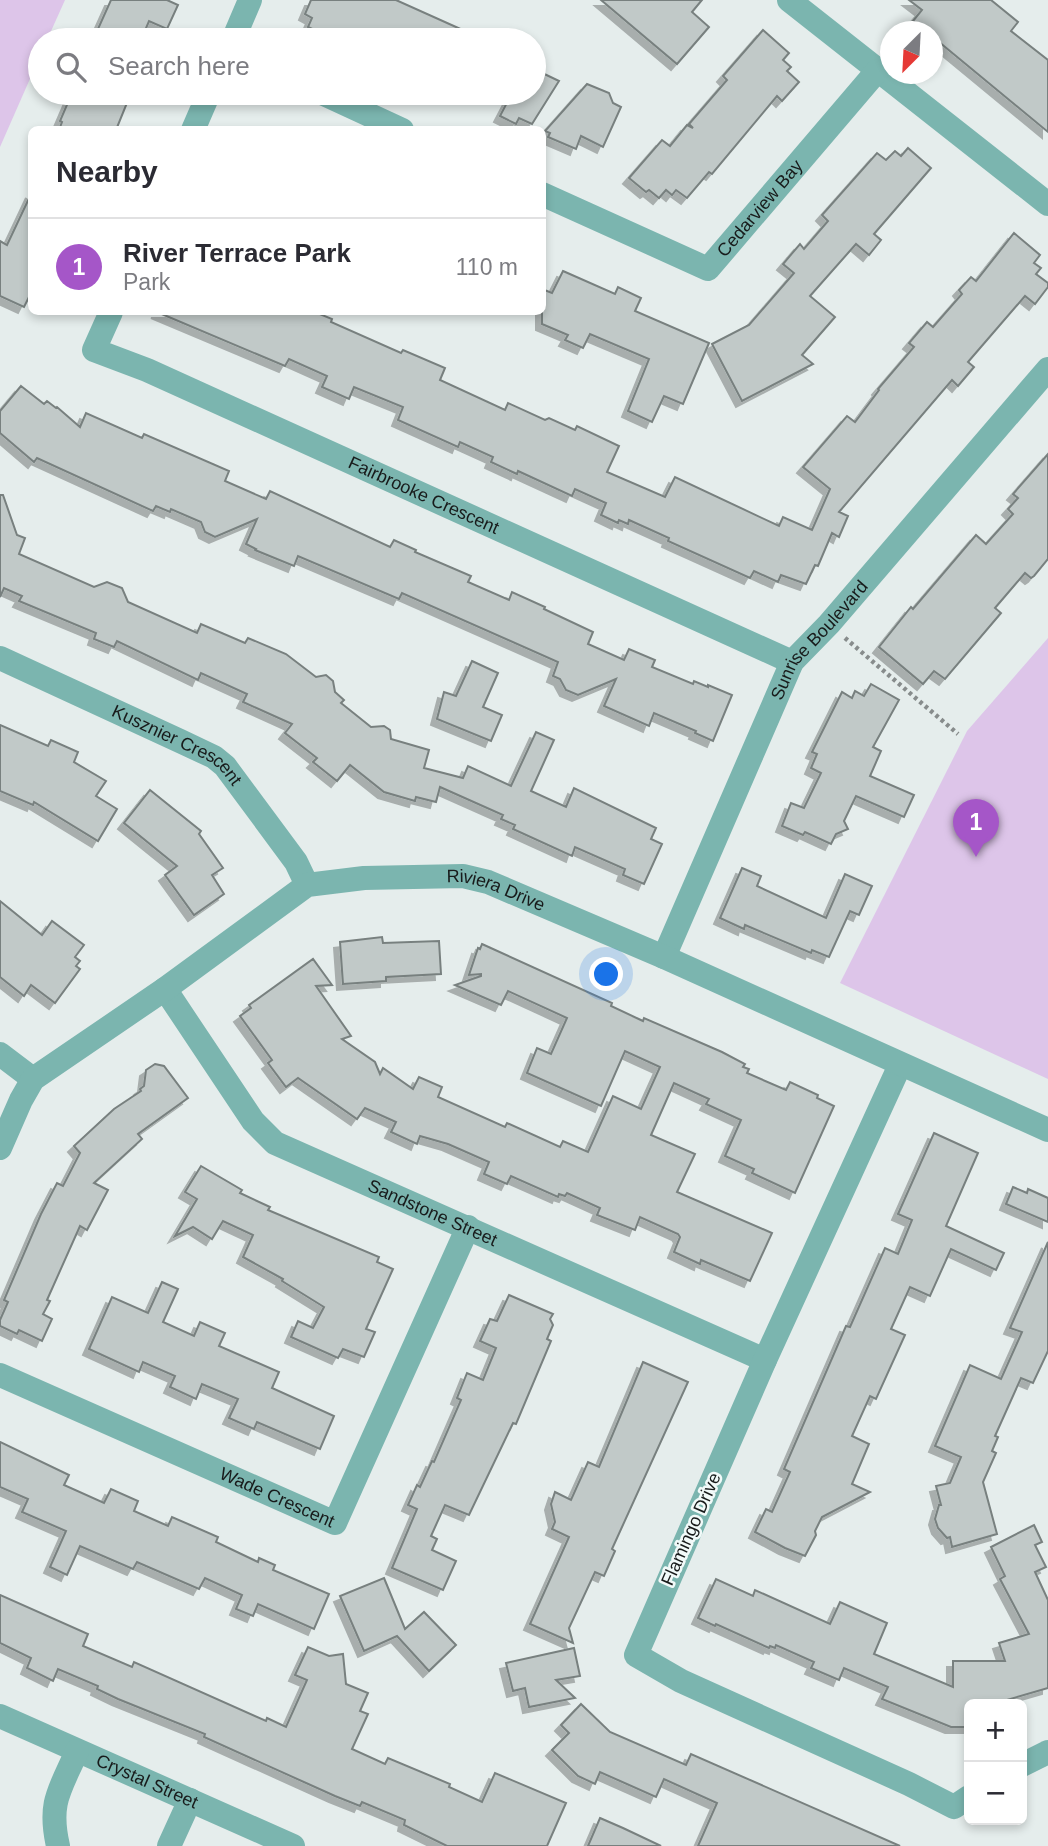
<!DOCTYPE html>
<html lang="en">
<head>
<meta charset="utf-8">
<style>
	body { margin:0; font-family:Arial,sans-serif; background:#f2f2f3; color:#2b2b33 }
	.controls { position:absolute; right:21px; bottom:21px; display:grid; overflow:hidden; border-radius:10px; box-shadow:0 4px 10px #0003 }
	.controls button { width:63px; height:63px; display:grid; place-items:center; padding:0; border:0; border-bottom:2px solid #e1e1e2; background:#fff; color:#2b2b33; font:35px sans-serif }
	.compass { position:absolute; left:880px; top:21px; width:63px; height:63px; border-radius:50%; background:#fff; box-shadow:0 4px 10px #0003; rotate:204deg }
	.you { position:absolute; left:607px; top:975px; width:24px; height:24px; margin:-18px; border:5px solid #fff; border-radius:50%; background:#1a73e8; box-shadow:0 0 0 10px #1a73e833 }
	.badge { display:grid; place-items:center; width:46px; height:46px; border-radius:50%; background:#a556c8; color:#fff; font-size:23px; font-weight:700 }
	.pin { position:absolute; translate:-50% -58px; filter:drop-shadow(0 2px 4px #0008) }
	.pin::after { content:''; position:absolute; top:37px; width:24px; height:21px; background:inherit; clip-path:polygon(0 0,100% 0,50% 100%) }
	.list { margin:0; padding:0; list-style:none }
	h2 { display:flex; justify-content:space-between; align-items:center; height:91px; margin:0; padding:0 28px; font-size:30px }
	h2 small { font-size:23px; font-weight:400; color:#7c7c81 }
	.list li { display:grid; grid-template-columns:46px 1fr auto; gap:21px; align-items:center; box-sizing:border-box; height:98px; padding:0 28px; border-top:2px solid #e1e1e2 }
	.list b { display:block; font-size:26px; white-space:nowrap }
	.list p { margin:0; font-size:23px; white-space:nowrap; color:#7c7c81 }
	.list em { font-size:23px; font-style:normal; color:#7c7c81 }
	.icon { flex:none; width:38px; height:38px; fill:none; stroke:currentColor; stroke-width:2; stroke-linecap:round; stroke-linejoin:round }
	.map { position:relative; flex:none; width:1048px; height:1846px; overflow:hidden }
	.search { position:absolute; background:#fff; box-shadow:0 4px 10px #0003; left:28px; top:28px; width:518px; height:77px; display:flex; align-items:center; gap:18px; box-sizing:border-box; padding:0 24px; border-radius:38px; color:#7c7c81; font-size:26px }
	.panel { position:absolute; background:#fff; box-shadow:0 4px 10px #0003; left:28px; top:126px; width:518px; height:189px; border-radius:10px }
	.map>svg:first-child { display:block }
</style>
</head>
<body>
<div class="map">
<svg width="1048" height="1846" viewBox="0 0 1048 1846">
	<defs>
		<filter id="shadow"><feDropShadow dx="-6" dy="6" stdDeviation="0" flood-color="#0004"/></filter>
	</defs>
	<rect width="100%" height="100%" fill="#e5edec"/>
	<g fill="#ddc5e9">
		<polygon points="0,0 65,0 47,40 40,40 40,56 0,147"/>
		<polygon points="1048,638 1048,1079 840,983 967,731"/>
	</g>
	<g fill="#c1c9c8" stroke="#78807f" stroke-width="2" filter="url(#shadow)">
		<polygon points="111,0 167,0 178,5 167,29 149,21 141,40 93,40"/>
		<polygon points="311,0 396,0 485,40 336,40 308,27 312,18 305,14"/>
		<polygon points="601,0 702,0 692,12 709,27 677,64"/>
		<polygon points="909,0 991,0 1018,22 1011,31 1048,60 1048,132 933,37 933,32 925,32 913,21 922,10"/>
		<polygon points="763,30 789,53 783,60 791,67 787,71 799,82 782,101 777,96 712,174 709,172 687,198 676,190 672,195 666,190 659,198 649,190 646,192 629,178 662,140 670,146 687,125 693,128 689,124 727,80 723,76"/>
		<polygon points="534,69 559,81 532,124 519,118 516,124 500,116 512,93 534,93"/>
		<polygon points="587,84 609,93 613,103 621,107 603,147 581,136 576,149 548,137 550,133 545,131"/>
		<polygon points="72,93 131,93 116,130 59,130 62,122 60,121"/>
		<polygon points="908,148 931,168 874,234 881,240 869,255 856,244 810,296 835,317 802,355 813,364 742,401 712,344 749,325 794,273 783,264 800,244 804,249 828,221 822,215 877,153 886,160 895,151 901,156"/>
		<polygon points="32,192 32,291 24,307 0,296 0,241 7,245"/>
		<polygon points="1014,233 1040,255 1034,263 1041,268 1036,274 1048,283 1048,287 1035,304 1025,296 968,362 974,367 958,386 952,380 839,512 848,516 839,537 832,533 818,566 815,565 806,584 781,575 778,582 754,571 750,578 668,541 669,538 629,520 628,524 619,520 618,523 601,515 606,503 575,489 572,496 518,471 517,474 491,462 493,457 460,442 458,447 398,420 403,407 354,387 349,399 322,387 327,376 289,359 285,366 157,312 315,312 332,319 331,322 401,353 403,350 445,368 440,380 505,410 508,403 545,420 549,418 575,430 577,426 619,446 607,472 665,497 675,477 779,526 783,517 812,530 830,489 803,467 847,416 855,422 879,390 878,389 914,347 909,343 927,322 933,327 962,294 959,290 971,277 976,281"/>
		<polygon points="563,271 615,294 618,287 641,298 635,311 709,343 683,404 664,396 652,422 628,411 649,359 590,334 583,348 565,340 568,335 542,324 542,289 552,293"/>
		<polygon points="21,386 44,404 47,401 56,408 57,407 80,427 86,413 142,438 144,434 229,471 225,481 266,499 270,491 390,547 394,540 416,550 415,552 471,576 468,582 509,600 512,592 545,607 544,609 593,632 588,644 624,660 629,649 655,660 652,667 693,684 694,681 708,687 708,685 732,695 713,741 695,733 696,731 654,713 649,726 604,706 616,679 578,695 566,690 560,679 553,676 558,662 402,593 399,599 298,556 294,566 255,550 256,549 246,544 257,519 215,537 205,532 201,522 171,509 170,512 156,506 153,511 37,458 34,462 0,433 0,411"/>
		<polygon points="1048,454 1048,559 1034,576 1031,578 1025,573 995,608 1001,613 945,679 934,671 923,684 879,647 911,607 913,609 976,535 986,544 1013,514 1008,509 1018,498 1013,494"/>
		<polygon points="0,495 3,495 17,535 25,538 19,554 94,587 107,582 122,588 128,602 197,633 201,624 245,643 248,638 286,654 316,677 326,675 333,681 335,692 344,700 341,703 371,727 384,726 390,730 391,739 429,750 424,768 463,778 468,766 511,786 536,732 554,740 531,791 566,807 574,788 656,828 651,839 662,844 644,884 623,875 625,869 575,847 572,856 513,829 515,825 501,819 503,815 440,787 436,802 416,797 415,801 384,792 350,765 337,781 313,762 317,758 285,733 292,724 243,702 247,694 201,673 198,680 117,641 114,647 94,639 96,633 19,601 22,596 4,588 0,597"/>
		<polygon points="472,661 498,673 483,707 502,715 491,741 437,719 444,692 456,696"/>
		<polygon points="871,684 899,700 873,747 881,751 870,776 914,795 904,817 856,796 844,821 848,829 836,834 831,844 805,832 803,835 782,826 791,803 804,808 821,773 811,768 817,754 812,752 842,692 852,698 855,691 864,696"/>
		<polygon points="0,725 48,746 51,740 78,752 74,762 106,781 96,796 117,809 98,841 34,802 33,805 0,791"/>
		<polygon points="150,790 201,831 199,834 223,868 212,875 224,894 194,915 165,875 177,866 124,823"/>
		<polygon points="742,868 761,876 757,886 826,918 845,874 872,886 859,915 850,911 829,957 812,950 811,953 745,925 744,929 720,918"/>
		<polygon points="0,901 42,935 52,921 84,945 75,957 80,961 76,966 80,969 55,1003 31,985 24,996 0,977"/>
		<polygon points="382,937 383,943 439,941 441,974 386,977 386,981 343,984 340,942"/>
		<polygon points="482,944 612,1003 611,1006 643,1021 644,1018 722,1052 745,1064 743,1067 749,1069 747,1073 786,1090 790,1082 818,1095 817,1098 834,1106 795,1193 752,1173 754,1169 725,1156 741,1120 706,1104 709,1099 674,1083 651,1135 695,1154 677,1192 772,1233 750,1281 701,1260 700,1264 674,1252 680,1237 678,1234 640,1217 635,1230 597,1215 600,1208 567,1193 565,1196 559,1194 558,1197 511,1176 507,1184 484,1174 489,1162 448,1144 420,1136 417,1144 391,1132 396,1122 365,1108 357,1119 298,1078 286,1087 268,1063 272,1060 240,1016 251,1008 249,1005 313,959 332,985 316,986 351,1036 342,1039 375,1062 380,1074 383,1068 413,1089 419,1077 442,1087 438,1097 505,1127 507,1123 560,1147 563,1141 588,1152 613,1096 641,1109 660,1067 625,1051 601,1106 527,1073 537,1048 551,1054 567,1018 508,991 501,1005 455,985 481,976 481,974 469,975 478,948 480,949"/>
		<polygon points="155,1064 164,1066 188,1098 138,1134 142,1139 94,1183 108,1190 87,1230 80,1226 47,1300 50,1301 43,1314 52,1319 42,1341 19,1330 17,1334 0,1326 0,1320 8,1302 4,1300 41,1214 57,1183 63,1186 80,1153 74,1146 114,1109 141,1091 140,1089 144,1086 146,1070"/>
		<polygon points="934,1133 978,1153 946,1226 1004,1253 996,1270 951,1249 930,1296 910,1287 891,1329 905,1335 876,1399 870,1396 852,1436 869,1444 852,1484 870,1492 822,1517 815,1531 816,1535 805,1556 785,1548 755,1532 766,1509 772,1512 790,1472 784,1469 846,1326 850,1327 885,1248 898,1254 912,1220 898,1214"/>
		<polygon points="201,1166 242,1190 240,1193 270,1207 268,1210 379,1257 377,1262 393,1269 366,1329 375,1332 364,1357 343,1349 338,1358 291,1337 298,1321 313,1328 324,1307 282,1281 283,1279 243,1257 253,1235 223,1221 212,1239 193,1227 175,1236 197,1199 185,1192"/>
		<polygon points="1013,1187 1027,1193 1028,1189 1048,1198 1048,1222 1006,1204"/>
		<polygon points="1048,1242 1048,1351 1033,1383 1021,1378 995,1436 998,1437 992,1451 996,1453 983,1482 997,1534 952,1547 950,1537 947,1538 938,1528 935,1519 939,1505 941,1505 936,1486 950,1483 961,1457 935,1446 970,1365 1001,1379 1022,1332 1010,1328"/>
		<polygon points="162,1282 178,1289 163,1322 194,1336 200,1322 225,1333 219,1346 279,1372 272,1388 334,1416 320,1449 257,1422 254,1429 229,1418 238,1399 202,1384 196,1399 170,1387 175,1376 143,1362 139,1372 89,1349 112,1297 148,1313"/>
		<polygon points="509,1295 553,1314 550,1319 553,1325 547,1339 551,1341 516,1424 513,1423 469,1515 445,1505 431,1536 437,1539 432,1550 456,1561 443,1590 392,1568 417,1509 408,1505 417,1485 420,1487 432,1461 434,1462 461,1400 457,1398 467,1373 483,1380 496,1348 480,1341 490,1319 497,1321"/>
		<polygon points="643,1362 688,1382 612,1549 615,1551 604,1576 595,1572 569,1628 573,1643 530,1624 569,1537 552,1529 555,1522 551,1504 555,1492 571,1500 588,1462 599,1467"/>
		<polygon points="0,1442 69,1475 64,1485 104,1503 111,1489 138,1501 134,1511 168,1526 172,1517 218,1537 216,1542 258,1562 259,1558 275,1565 273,1570 329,1594 314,1629 258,1604 253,1616 236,1609 242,1595 205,1578 199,1589 137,1562 133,1569 80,1546 67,1575 50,1567 66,1531 22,1512 28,1499 0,1487"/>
		<polygon points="1034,1525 1042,1542 1035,1545 1046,1567 1035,1572 1048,1600 1048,1688 993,1704 969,1704 969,1727 951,1727 882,1699 888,1687 844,1668 839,1680 811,1668 814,1662 776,1645 775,1648 770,1646 769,1648 716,1624 715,1626 698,1618 716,1579 753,1596 755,1590 830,1624 840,1602 887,1623 874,1654 953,1687 953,1661 1005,1661 999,1643 1029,1634 1000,1579 1005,1576 991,1547"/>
		<polygon points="384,1578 405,1629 424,1612 456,1645 429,1671 397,1636 364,1651 340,1596"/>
		<polygon points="0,1595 88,1634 83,1646 132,1667 134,1662 266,1721 267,1718 286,1727 307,1680 295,1675 308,1647 329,1656 343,1654 346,1684 368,1693 360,1711 368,1714 352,1749 385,1764 388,1758 450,1784 449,1787 482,1802 495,1773 566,1803 547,1846 447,1846 404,1825 405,1820 362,1802 360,1806 335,1796 204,1737 205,1734 118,1699 97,1689 98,1686 58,1669 53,1681 27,1668 31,1658 0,1643"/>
		<polygon points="574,1648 580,1676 556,1680 575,1698 529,1707 525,1688 513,1691 506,1663"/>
		<polygon points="581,1704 610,1732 686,1765 691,1754 900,1846 698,1846 717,1803 664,1779 656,1797 600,1772 595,1784 578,1776 552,1750 569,1733 561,1725"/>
		<polygon points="600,1818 623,1828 661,1846 588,1846"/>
	</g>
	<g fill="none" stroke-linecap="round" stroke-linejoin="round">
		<polyline stroke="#878c8c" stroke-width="4.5" stroke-dasharray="3.5 3.5" stroke-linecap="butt" points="845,638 958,734"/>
		<g stroke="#7bb5af" stroke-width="24">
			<polyline points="789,0 1048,204"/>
			<polyline points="233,40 250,0"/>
			<polyline points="322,93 402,130"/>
			<polyline points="193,130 209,93"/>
			<path id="s1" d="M 542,194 L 708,269 L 877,71"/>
			<path id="s2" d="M 111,312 L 94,350 L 147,370 L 792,662"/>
			<path id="s3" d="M 0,658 L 180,741 L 214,757 L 225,766 L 296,862 L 307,885"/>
			<path id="s4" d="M 664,957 L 792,662 L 829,624 L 1048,369"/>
			<path id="s5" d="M 165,989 L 253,1121 L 275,1143 L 765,1360"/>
			<polyline points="0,1054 33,1079"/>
			<polyline points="900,1065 765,1360 636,1655 681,1681 909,1784 954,1807 969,1797"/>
			<path id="s6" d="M 0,1148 L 21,1100 L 33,1079 L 165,989 L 307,885 L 364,878 L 463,876 L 488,882 L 664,957 L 1048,1130"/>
			<path id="s7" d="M 0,1375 L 335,1523 L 468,1227"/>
			<path id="s8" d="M 0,1716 L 293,1846"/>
			<polyline points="1022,1765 1048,1752"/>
			<path d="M 58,1846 C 48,1802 60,1790 77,1751"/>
			<polyline points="169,1846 190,1800"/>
		</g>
	</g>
	<g text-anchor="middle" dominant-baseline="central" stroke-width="5" stroke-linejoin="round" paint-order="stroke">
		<g font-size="18" fill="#181b1b" stroke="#f2faf9">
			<text stroke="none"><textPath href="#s1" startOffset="262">Cedarview Bay</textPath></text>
			<text stroke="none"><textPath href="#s2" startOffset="402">Fairbrooke Crescent</textPath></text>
			<text stroke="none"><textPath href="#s4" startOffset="355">Sunrise Boulevard</textPath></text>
			<text stroke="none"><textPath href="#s3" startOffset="198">Kusznier Crescent</textPath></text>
			<text stroke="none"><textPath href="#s6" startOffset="604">Riviera Drive</textPath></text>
			<text stroke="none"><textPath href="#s5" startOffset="362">Sandstone Street</textPath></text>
			<text stroke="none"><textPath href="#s7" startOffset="303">Wade Crescent</textPath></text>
			<text transform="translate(691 1529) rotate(-66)">Flamingo Drive</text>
			<text stroke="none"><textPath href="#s8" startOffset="161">Crystal Street</textPath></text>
		</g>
	</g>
</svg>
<div class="controls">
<button>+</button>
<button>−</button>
</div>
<svg class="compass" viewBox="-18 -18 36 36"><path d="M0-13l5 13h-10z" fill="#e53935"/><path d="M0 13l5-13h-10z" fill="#7c7c81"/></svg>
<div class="you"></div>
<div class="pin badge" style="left:976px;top:857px">1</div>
<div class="search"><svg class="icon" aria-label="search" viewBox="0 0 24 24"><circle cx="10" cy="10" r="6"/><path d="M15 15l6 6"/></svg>Search here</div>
<section class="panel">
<h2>Nearby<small></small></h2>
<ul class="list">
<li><span class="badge">1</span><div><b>River Terrace Park</b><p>Park</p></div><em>110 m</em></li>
</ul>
</section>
</div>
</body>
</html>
